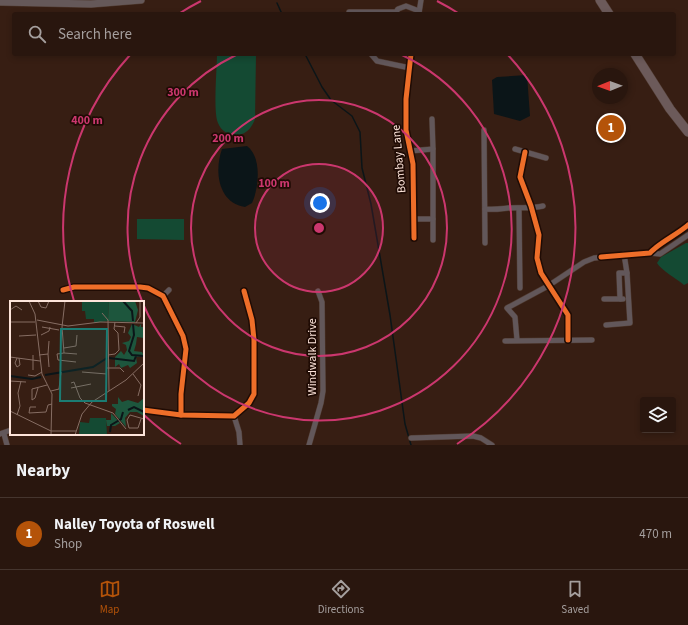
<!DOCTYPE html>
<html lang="en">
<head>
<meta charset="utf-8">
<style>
	body { margin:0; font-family:"Source Sans 3",sans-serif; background:#35231c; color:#f1f3f6 }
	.controls { position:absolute; right:12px; bottom:12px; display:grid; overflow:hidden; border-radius:4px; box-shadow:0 2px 6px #0003 }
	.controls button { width:36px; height:36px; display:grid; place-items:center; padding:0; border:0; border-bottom:1px solid #45352e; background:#29160e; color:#f1f3f6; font:20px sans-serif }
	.compass { position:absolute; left:592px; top:68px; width:36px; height:36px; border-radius:50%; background:#29160e; box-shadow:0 2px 6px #0003; rotate:269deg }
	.you { position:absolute; left:320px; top:203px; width:14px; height:14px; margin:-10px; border:3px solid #fff; border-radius:50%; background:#1a73e8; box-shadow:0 0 0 6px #1a73e833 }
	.badge { display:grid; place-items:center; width:26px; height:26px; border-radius:50%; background:#b45309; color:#fff; font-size:13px; font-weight:700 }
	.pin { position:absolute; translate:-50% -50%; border:2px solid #fff; box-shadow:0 1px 4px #0006 }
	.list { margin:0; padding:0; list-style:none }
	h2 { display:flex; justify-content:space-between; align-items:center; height:52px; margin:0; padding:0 16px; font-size:17px }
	h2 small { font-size:13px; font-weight:400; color:#a59f9e }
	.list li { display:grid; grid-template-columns:26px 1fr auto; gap:12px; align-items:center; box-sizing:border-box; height:72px; padding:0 16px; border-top:1px solid #45352e }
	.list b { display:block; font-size:15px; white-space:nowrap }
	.list p { margin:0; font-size:13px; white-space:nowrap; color:#a59f9e }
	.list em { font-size:13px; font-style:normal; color:#a59f9e }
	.icon { flex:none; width:22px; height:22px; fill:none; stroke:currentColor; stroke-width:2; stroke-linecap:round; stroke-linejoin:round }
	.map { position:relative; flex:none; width:688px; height:445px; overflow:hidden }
	.search { position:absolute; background:#29160e; box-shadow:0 2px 6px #0003; left:12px; right:12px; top:12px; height:44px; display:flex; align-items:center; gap:10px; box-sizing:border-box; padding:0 14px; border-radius:4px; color:#a59f9e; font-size:15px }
	.sheet { height:124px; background:#29160e }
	nav { display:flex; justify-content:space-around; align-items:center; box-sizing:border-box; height:56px; border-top:1px solid #45352e; background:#29160e; font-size:11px; color:#a59f9e }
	nav a { display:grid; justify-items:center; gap:2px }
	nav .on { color:#b45309 }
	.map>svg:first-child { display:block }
</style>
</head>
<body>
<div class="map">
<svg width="688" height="445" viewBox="0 0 688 445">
	<rect width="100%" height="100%" fill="#371e13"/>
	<g fill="#144a33">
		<path d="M 217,54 L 256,54 L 255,119 C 252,127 247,134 238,135 C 229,136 221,131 218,123 C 213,112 217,68 217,54 Z"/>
		<polygon points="137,219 184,219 184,240 137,239"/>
		<path d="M 686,243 L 688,243 L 688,283 L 684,285 C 677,279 661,270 657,263 L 661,257 Z"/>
	</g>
	<g fill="#0b1518">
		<polygon points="527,75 530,116 520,121 494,114 492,80 497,77"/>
		<path d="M 247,146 C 262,157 259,188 252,203 L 245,207 C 218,203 214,171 222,149 Z"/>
	</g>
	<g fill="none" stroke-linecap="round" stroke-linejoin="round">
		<g stroke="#0b1518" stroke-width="1.5">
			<polyline points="277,3 282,14"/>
			<polyline points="305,54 322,87 331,100 352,116 360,132 362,168 371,204 390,315 405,424 411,445"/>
		</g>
		<defs>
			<g id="street">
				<polyline points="419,13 421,0"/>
				<polyline points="349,14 349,12 396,12 398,9 406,6 419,11"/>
				<polyline points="371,54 377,61 410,68"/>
				<polyline points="411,54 406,99 406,130 413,164 414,238"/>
				<polyline points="484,130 485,243"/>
				<polyline points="433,149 433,240"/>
				<polyline points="515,149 546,158"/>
				<polyline points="410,151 433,149 432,119"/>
				<polyline points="525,152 520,177 531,206 539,235 537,258 541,273 568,315 568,340"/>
				<path d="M 485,209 C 494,210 499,209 508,208 C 520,207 531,209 543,206"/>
				<polyline points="519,209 520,288"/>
				<polyline points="413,219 433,219"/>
				<path d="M 650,253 C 657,244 678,234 688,225"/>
				<polyline points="63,290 74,287 140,287 148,288 163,296 183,336 186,349 181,394 181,415"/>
				<polyline points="163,296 169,290"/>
				<polyline points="604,299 623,299"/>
				<polyline points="620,299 619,273 627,273"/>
				<polyline points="606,325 630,323 627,273 624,254"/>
				<polyline points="517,340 515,317 507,308 548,286 584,262 594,258 650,253 660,254 688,235"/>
				<polyline points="505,341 592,340"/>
				<polyline points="143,410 181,415 234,416 249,403 254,394 254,340 252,320 244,291"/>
				<polyline points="234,416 239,432 240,445"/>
				<polyline points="0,434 11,430"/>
				<polyline points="4,434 7,445"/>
				<polyline points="411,438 473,436 481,438 492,445"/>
				<polyline points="309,445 321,403 323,391 322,302 318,291"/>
			</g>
			<polyline id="secondary" points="0,2 91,4 141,0"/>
			<g id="highway">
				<polyline points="600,0 609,14"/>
				<polyline points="635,54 670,109 688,132"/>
			</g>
		</defs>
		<use href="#street" stroke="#503b31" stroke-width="6"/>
		<use href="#secondary" stroke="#503b31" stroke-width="8"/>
		<use href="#highway" stroke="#503b31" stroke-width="10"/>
		<use href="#street" stroke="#62575a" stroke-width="5"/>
		<use href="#secondary" stroke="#655859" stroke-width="7"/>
		<use href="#highway" stroke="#6c5a5a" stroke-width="9"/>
		<defs>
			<g id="cycleway">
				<polyline points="411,54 406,99 406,130 413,164 414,238"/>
				<polyline points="525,152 520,177 531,206 539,235 537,258 541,273 568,315 568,340"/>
				<path d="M 601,257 L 650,253 C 657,244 678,234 688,225"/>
				<polyline points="63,290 74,287 140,287 148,288 163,296 183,336 186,349 181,394 181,415"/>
				<polyline points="143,410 181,415 234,416 249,403 254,394 254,340 252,320 244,291"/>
			</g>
		</defs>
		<use href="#cycleway" stroke="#1f0b04" stroke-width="8"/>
		<use href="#cycleway" stroke="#ee6e29" stroke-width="5"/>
	</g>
	<circle cx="319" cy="228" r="64" fill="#cb376e" fill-opacity=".12"/>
	<g fill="none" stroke="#cb376e" stroke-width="2">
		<circle cx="319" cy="228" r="64"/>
		<circle cx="319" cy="228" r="128"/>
		<path d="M142 301A192 192 0 0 1 236 55M402 55A192 192 0 1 1 144 306"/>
		<path d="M181 444A256 256 0 0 1 144 415M74 301A256 256 0 0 1 130 55M180 13A256 256 0 0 1 201 1M437 1A256 256 0 0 1 458 13M508 55A256 256 0 0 1 457 444"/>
	</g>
	<g text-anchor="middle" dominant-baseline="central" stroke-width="3.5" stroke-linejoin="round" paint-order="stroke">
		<g font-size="12" fill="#fde4da" stroke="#1f0b04">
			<text transform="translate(399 159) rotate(-95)">Bombay Lane</text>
			<text transform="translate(312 357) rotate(-90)">Windwalk Drive</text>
		</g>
	</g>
	<g transform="translate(10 301)">
		<rect width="134" height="134" fill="#371e13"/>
		<path d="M 72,0 L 99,0 L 98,20 L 84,22 L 84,18 L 76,18 L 75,10 L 72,10 ZM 80,117 L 96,117 L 97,134 L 69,134 L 70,121 L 79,122 Z" fill="#144a33"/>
		<path d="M 99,0 L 125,0 L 128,9 L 125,21 L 98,20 ZM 122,23 L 129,26 L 131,23 L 131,26 L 134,26 L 134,37 L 127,36 L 126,43 L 134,44 L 126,43 L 124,50 L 132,51 L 134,55 L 126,56 L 127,62 L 120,67 L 118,64 L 111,67 L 109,63 L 105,66 L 105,56 L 111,50 L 114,54 L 117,49 L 116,44 L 112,42 L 119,40 L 121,36 L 118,32 ZM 108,96 L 112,101 L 118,99 L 128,102 L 134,97 L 134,115 L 127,111 L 120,111 L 115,117 L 116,126 L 105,113 L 106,108 L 102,105 L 102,103 L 108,103 ZM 101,112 L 110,122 L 105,125 L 97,125 L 96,119 L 101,119 Z" fill="#1d563d"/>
		<path fill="none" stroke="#0b1518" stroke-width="2" d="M 113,0 L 122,10 L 123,20M 123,23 L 124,34 L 119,50 L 122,54 L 134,55M 99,57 L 124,60 L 126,55M 35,74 L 83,66 L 97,57M 0,75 L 22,78 L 31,76M 118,109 L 124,106 L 134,111M 100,131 L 101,124 L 111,118 L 113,111"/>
		<path fill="none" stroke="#866d63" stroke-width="1" d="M 19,0 L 25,13 L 32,73 L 42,93 L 41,134M 28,0 L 31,6 L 36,7 L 39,0M 55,0 L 52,26 L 54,52 L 67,53M 0,9 L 6,5 L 12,9M 92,12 L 98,19 L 99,90M 27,19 L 58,25 L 90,21 L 134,22M 0,21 L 25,21M 126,22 L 130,16 L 130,0M 105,25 L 115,26 L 114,32M 32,26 L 49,29M 31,34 L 39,30 L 40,26M 9,35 L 26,34M 54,47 L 66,45 L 67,34M 54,52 L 47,53 L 48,59 L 66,61M 38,53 L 39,40M 23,54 L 23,69M 29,54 L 38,53 L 39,66M 98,54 L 105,53 L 109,49 L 108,32 L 104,28 L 105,21M 0,56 L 30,60M 7,57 L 5,62 L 7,66 L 10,64 L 9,57M 97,67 L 110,67 L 114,71M 72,71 L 97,73M 123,73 L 131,84 L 128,95M 18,74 L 25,75 L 32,71M 0,80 L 16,81M 61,82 L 64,81 L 70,97 L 75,102 L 103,112 L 116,128M 28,87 L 25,97 L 22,99 L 22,88 L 37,84M 61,87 L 81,83M 41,90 L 49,88 L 51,71M 26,106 L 20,106 L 19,112 L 36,111 L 38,104 L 42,103M 0,110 L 41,130 L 66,130M 7,114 L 10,105 L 8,92 L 11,80M 131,118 L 128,127 L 119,127 L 117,119 L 120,114 L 134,118M 65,134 L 72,113 L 82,101 L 116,79 L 134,62"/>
		<path fill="#1b7c73" fill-opacity="0.15" stroke="#1b7c73" stroke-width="2" d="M 51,28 L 97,28 L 96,100 L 50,100 Z"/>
		<rect width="134" height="134" fill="none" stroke="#fde4da" stroke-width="2"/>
	</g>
	<circle cx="319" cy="228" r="6" fill="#cb376e" stroke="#1f0b04" stroke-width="2"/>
	<g font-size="12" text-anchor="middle" font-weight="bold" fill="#cb376e" stroke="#1f0b04" stroke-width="3.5" stroke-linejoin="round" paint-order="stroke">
		<text x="183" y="96">300 m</text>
		<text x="87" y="124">400 m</text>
		<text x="228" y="142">200 m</text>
		<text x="274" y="187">100 m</text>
	</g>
</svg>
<div class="controls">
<button><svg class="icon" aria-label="layers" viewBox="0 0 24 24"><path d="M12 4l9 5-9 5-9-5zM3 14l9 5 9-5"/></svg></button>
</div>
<svg class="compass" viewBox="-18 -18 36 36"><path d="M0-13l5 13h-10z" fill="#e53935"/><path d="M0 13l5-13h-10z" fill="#a59f9e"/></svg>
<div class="you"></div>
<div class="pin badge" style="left:611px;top:128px">1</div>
<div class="search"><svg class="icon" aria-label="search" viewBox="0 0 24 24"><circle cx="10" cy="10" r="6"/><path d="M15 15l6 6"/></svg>Search here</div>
</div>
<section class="sheet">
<h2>Nearby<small></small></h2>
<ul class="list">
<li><span class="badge">1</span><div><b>Nalley Toyota of Roswell</b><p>Shop</p></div><em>470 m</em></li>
</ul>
</section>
<nav>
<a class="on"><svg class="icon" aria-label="map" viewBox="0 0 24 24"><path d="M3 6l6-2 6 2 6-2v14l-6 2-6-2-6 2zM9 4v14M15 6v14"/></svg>Map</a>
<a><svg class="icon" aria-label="directions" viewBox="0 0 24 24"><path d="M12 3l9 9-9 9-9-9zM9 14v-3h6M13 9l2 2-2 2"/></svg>Directions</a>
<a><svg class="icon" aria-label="saved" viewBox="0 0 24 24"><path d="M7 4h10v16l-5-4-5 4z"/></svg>Saved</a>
</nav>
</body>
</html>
